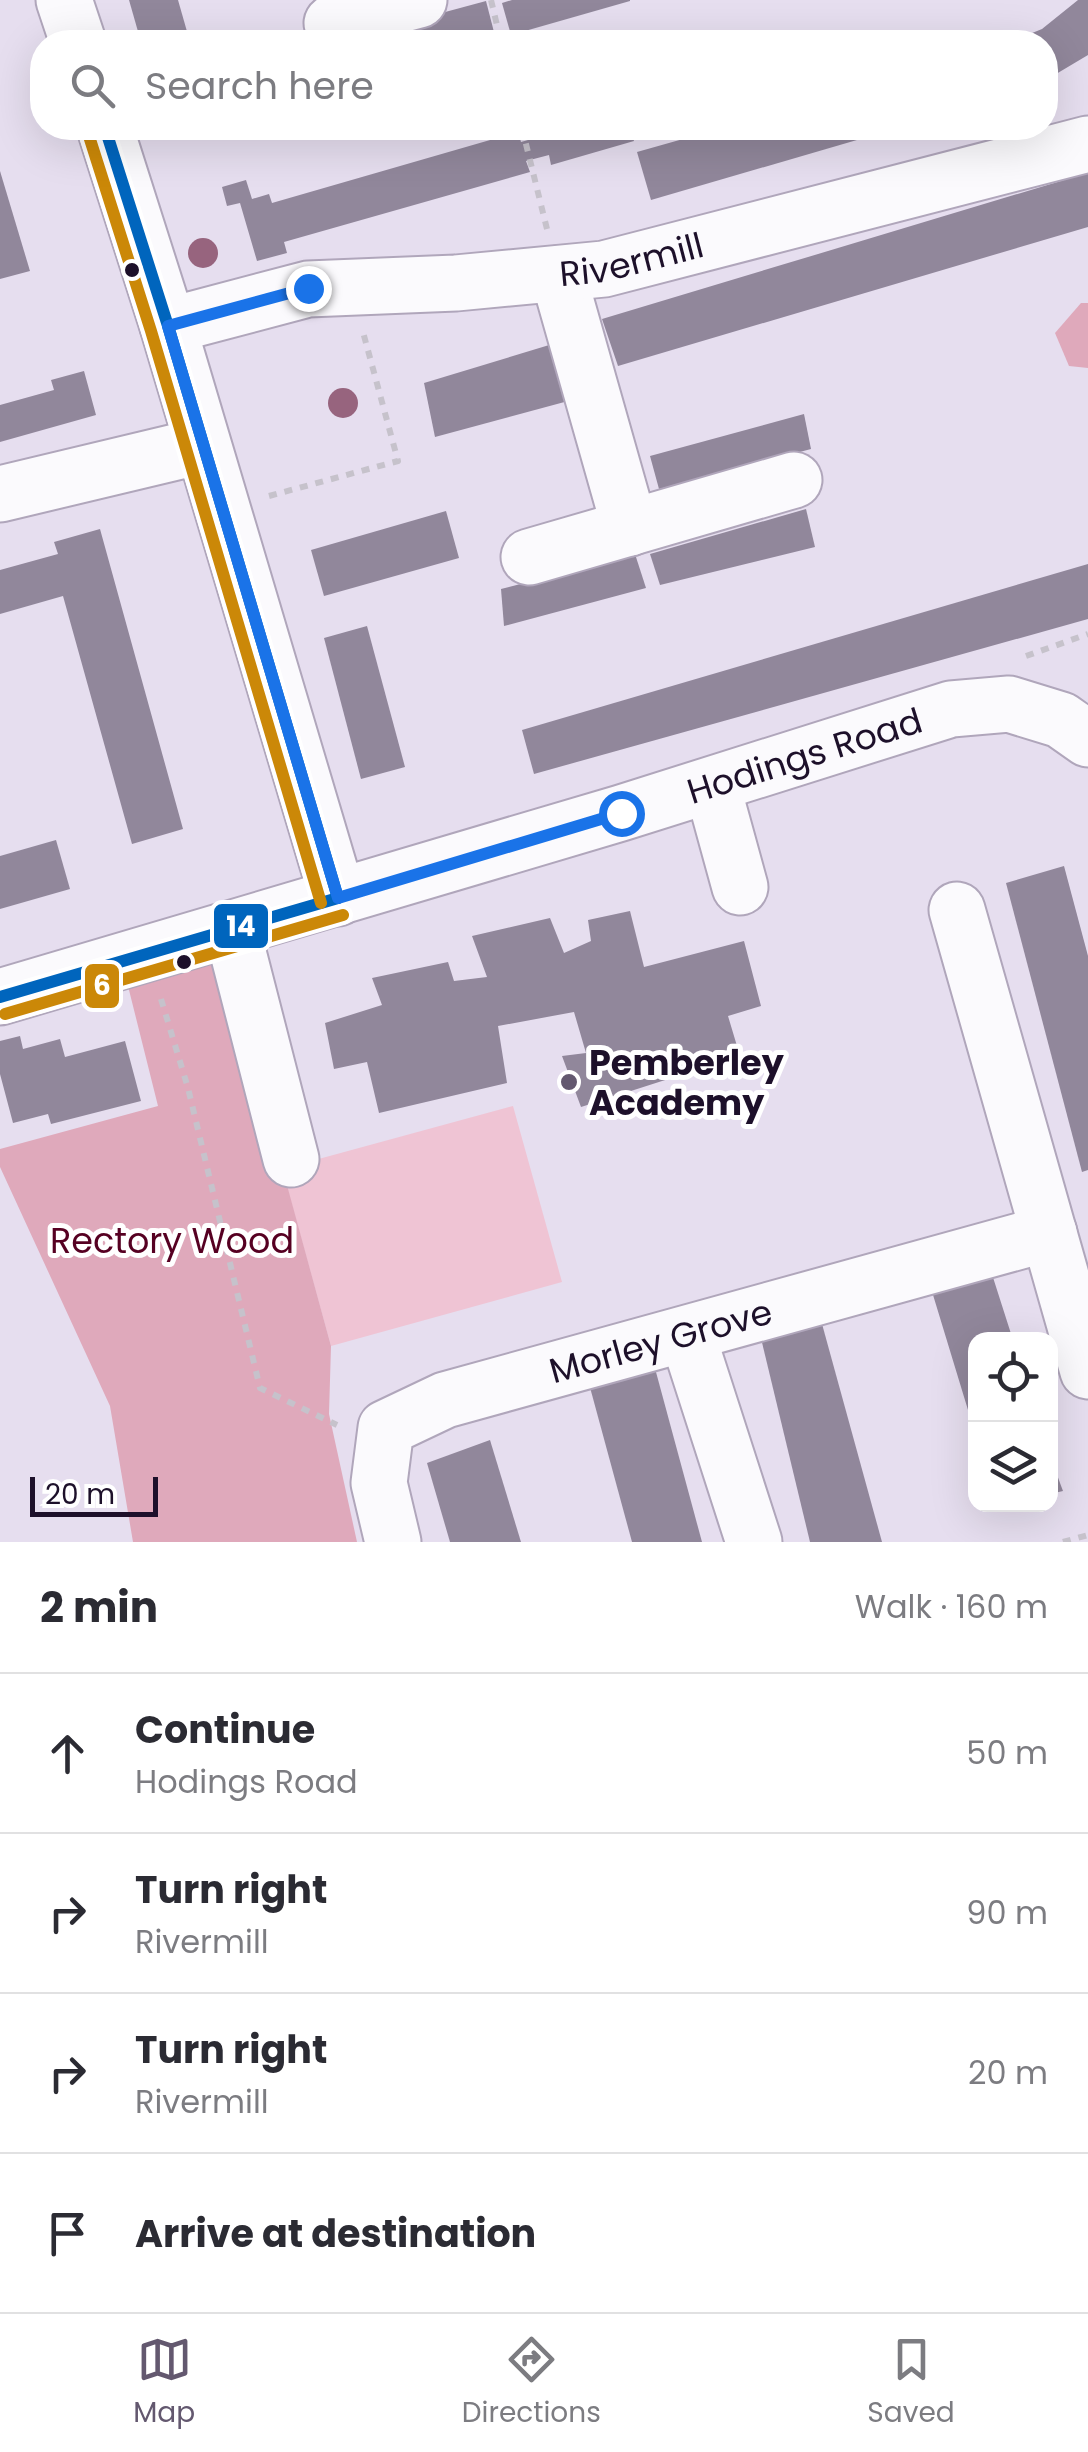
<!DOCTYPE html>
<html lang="en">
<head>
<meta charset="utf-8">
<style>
	body { margin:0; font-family:Poppins,sans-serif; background:#f7f7f7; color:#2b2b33 }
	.controls { position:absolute; right:30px; bottom:30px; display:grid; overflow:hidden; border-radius:20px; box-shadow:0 10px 40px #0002 }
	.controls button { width:90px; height:90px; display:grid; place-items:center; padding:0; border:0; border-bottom:2px solid #e1e1e2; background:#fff; color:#2b2b33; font:50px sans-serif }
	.scale { position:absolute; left:30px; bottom:25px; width:128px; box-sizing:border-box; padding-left:10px; border:5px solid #1d102a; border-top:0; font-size:28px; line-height:35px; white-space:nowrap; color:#1d102a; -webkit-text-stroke:8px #fff; paint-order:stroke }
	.stop { position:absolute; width:30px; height:30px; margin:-22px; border:8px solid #1a73e8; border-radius:50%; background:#fff }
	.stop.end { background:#1a73e8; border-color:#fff; box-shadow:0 2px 10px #0008 }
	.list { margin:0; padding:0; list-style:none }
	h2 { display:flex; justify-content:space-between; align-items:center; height:130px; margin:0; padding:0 40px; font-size:42px }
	h2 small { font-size:32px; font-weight:400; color:#7c7c81 }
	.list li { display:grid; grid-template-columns:65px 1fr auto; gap:30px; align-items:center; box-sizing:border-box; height:160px; padding:0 40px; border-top:2px solid #e1e1e2 }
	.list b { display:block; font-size:38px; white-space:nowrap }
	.list p { margin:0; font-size:32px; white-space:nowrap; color:#7c7c81 }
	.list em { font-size:32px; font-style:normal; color:#7c7c81 }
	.icon { flex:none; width:55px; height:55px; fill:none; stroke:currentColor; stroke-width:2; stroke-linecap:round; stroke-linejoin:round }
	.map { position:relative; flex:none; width:1088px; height:1542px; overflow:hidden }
	.search { position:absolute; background:#fff; box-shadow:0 10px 40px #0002; left:30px; right:30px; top:30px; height:110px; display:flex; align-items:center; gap:25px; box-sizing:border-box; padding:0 35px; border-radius:40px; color:#7c7c81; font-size:38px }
	.sheet { height:770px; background:#fff }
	nav { display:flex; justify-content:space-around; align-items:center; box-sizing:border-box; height:140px; border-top:2px solid #e1e1e2; background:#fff; font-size:28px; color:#7c7c81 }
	nav a { display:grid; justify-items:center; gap:5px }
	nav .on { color:#63586f }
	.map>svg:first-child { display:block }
</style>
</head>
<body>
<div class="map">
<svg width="1088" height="1542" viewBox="0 0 1088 1542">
	<rect width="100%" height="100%" fill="#e6deef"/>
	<polygon fill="#efc4d4" points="513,1106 562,1282 331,1346 282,1169"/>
	<g fill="#dfa9bb">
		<polygon points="1081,303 1088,303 1088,368 1069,366 1055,333"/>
		<polygon points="223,951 331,1346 329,1414 357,1542 133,1542 110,1406 0,1167 0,1149 158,1106 128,986"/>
	</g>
	<g fill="#91879b">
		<polygon points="129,0 178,0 190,42 141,42"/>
		<polygon points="512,0 630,0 630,1 511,35 502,3"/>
		<polygon points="1078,0 1088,0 1088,55 1046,80 1046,42 1010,42 1042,29"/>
		<polygon points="486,1 495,36 469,42 334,42"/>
		<polygon points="163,128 201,128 201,129 166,138"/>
		<polygon points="539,128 630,128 634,141 551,165 549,155 526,161 530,172 284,242 287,253 257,261 240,203 227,206 222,187 246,180 252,199 269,194 272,203 518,132 521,142 542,136"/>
		<polygon points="722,128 898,128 651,200 637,152"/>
		<polygon points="1088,169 1088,227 618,366 602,319 1074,177"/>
		<polygon points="0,171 30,271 0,279"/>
		<polygon points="569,339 583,397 435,437 424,383"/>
		<polygon points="84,371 96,415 0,442 0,405 54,390 51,380"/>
		<polygon points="804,414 811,449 659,489 650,456"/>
		<polygon points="806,509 815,547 660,585 650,554"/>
		<polygon points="446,511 459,558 324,596 311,550"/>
		<polygon points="100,529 183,829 132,844 63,596 0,614 0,570 58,554 54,542"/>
		<polygon points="635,554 646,588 504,626 501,589"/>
		<polygon points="1088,564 1088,619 534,774 522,730"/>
		<polygon points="367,626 405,767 361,779 324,638"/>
		<polygon points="56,840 70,889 0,909 0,856"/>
		<polygon points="1064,866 1088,956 1088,1170 1082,1172 1006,883"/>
		<polygon points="630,911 644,967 744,941 761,1006 728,1016 740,1056 581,1107 562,1056 586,1053 574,1012 498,1026 507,1083 379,1113 367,1062 334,1069 325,1023 382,1005 372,978 448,962 454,981 487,977 472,936 550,918 564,953 591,941 588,920"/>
		<polygon points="20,1036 23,1049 60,1039 65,1057 125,1041 141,1101 51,1124 48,1114 13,1123 0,1074 0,1041"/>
		<polygon points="990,1268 1013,1340 976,1340 975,1433 930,1285"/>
		<polygon points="819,1313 882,1542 810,1542 759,1330"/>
		<polygon points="653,1361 702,1542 632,1542 588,1380"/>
		<polygon points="490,1440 521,1542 450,1542 427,1463"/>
		<polygon points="1050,1456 1063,1491 1050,1494"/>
	</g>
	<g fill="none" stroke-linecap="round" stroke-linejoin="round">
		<defs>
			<g id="minor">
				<polyline points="64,0 78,42"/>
				<polyline points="332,23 419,0"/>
				<polyline points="105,128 168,326 338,898"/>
				<polyline points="558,274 630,528"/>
				<path id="s1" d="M 168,326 L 308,289 L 456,283 L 604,269 L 1088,144"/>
				<polyline points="0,494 201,446"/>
				<polyline points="529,557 794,480"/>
				<polyline points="712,785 740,887"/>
				<polyline points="957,910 1088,1371"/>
				<polyline points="232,929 291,1159"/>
				<path id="s2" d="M 0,997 L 621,813 L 951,709 L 1009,704 L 1061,720 L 1088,739"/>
				<polyline points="687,1334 754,1542"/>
				<path id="s3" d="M 393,1542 L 379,1483 L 386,1428 L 445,1400 L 1049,1233"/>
			</g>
		</defs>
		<use href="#minor" stroke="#b0a6bb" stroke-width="59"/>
		<g stroke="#c6c2cb" stroke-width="6" stroke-dasharray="8 8" stroke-linecap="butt">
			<polyline points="491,0 501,42"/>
			<polyline points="522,128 547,229"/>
			<polyline points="269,496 398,461 363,332"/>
			<polyline points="1026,656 1088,634"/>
			<polyline points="161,999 188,1088 260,1388 337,1425"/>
			<polyline points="1063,1542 1088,1535"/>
		</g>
		<use href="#minor" stroke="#fbfafd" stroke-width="55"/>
		<defs>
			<g id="bus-1">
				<polyline points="105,128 168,326 338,898"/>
				<polyline points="0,997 338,898"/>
			</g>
			<g id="bus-2">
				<polyline points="88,133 151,331 321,903"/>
				<polyline points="5,1014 343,915"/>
			</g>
		</defs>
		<use href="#bus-1" stroke="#fff" stroke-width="20"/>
		<use href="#bus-2" stroke="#fff" stroke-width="20"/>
		<use href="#bus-1" stroke="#0065bd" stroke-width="12"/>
		<use href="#bus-2" stroke="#cb8808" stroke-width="12"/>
	</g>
	<g fill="#97647e">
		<circle cx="203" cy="253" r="15"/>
		<circle cx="343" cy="403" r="15"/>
	</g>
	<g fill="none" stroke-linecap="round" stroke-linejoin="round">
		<polyline stroke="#1a73e8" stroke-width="12" points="308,288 168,326 338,898 621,813"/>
	</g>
	<g fill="#1d102a" stroke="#fff" stroke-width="4">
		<circle cx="132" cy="270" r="9"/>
		<circle cx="184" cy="962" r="9"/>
	</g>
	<circle fill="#63586f" stroke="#fff" stroke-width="4" cx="569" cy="1082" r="10"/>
	<g text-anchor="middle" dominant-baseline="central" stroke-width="10" stroke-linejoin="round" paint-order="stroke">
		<g font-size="35" fill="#1d102a" stroke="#fff">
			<text stroke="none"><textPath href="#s1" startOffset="470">Rivermill</textPath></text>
			<text stroke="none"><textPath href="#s2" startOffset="840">Hodings Road</textPath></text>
			<text stroke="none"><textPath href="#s3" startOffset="405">Morley Grove</textPath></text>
		</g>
		<g font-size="35" font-weight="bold" fill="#1d102a" stroke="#fff" text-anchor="start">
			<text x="589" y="1062">Pemberley<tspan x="589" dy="40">Academy</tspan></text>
		</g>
		<g font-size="35" fill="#560022" stroke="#fff">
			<text x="172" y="1240">Rectory Wood</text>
		</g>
	</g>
	<g stroke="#fff" stroke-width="4">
		<rect x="212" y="902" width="58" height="48" rx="10" fill="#0065bd"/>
		<rect x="83" y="962" width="38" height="48" rx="10" fill="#cb8808"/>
	</g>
	<g font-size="28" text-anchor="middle" font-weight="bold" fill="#fff">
		<text x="241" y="936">14</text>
		<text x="102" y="995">6</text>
	</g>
</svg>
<div class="controls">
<button><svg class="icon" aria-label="locate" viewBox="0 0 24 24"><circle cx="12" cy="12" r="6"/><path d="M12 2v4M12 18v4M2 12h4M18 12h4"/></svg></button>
<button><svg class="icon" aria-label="layers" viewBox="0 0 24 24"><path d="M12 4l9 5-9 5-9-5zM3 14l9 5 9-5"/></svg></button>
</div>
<div class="scale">20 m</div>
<div class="stop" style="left:621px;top:813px"></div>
<div class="stop end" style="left:308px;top:288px"></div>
<div class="search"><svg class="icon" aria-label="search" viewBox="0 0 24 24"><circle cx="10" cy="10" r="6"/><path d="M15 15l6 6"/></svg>Search here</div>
</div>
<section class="sheet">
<h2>2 min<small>Walk · 160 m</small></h2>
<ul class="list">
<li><svg class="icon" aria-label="ahead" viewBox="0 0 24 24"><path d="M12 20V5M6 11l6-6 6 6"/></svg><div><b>Continue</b><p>Hodings Road</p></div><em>50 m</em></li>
<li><svg class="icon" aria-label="right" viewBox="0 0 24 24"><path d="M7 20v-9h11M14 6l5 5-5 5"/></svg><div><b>Turn right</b><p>Rivermill</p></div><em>90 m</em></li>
<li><svg class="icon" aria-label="right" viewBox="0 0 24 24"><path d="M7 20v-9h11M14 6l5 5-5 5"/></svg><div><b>Turn right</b><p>Rivermill</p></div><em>20 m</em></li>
<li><svg class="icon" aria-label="arrive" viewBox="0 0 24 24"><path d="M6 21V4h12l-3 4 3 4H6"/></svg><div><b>Arrive at destination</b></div></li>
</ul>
</section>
<nav>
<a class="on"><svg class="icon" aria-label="map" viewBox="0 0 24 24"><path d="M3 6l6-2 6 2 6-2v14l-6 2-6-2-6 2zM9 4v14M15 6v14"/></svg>Map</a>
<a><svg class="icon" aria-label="directions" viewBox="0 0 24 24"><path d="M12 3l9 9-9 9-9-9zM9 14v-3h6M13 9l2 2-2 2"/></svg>Directions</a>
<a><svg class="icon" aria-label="saved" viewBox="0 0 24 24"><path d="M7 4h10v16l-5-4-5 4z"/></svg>Saved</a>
</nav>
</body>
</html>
